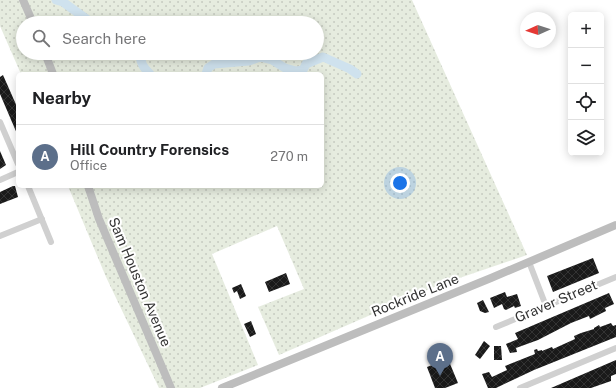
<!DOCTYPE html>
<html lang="en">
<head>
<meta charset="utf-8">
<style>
	body { margin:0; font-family:"Public Sans",sans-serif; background:#f2f2f2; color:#202124 }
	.controls { position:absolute; right:12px; top:12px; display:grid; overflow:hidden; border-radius:6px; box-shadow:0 2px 10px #0003 }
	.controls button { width:36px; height:36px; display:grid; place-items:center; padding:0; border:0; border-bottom:1px solid #e0e0e0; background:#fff; color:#202124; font:20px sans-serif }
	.compass { position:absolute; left:520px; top:12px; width:36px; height:36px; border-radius:50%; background:#fff; box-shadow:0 2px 10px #0003; rotate:267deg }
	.you { position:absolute; left:400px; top:183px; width:14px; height:14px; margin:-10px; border:3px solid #fff; border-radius:50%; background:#1a73e8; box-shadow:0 0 0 6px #1a73e833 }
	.badge { display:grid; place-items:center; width:26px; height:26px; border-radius:50%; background:#0b8043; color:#fff; font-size:13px; font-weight:700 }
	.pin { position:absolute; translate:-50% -33px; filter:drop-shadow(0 1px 2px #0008) }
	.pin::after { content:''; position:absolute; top:21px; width:14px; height:12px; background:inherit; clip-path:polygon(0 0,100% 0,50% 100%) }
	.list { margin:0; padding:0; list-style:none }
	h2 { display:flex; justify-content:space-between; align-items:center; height:52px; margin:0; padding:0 16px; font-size:17px }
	h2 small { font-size:13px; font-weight:400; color:#757577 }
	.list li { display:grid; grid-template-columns:26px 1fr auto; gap:12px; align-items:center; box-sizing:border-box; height:64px; padding:0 16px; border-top:1px solid #e0e0e0 }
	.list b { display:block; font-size:15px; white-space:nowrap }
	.list p { margin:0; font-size:13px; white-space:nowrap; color:#757577 }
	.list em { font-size:13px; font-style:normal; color:#757577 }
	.icon { flex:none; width:22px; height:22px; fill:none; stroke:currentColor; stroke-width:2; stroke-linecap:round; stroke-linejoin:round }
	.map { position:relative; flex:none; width:616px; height:388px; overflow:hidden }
	.search { position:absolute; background:#fff; box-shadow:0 2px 10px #0003; left:16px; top:16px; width:308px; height:44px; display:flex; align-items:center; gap:10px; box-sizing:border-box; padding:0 14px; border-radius:22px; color:#757577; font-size:15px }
	.panel { position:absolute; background:#fff; box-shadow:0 2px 10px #0003; left:16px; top:72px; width:308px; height:116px; border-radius:6px }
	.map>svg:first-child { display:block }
</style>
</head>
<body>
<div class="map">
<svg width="616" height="388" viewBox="0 0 616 388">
	<defs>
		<pattern id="grass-dots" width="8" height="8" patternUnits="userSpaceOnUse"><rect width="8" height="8" fill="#e6ecdf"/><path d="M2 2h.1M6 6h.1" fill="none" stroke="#c6cbc0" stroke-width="1.8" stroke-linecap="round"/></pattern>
		<pattern id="building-cross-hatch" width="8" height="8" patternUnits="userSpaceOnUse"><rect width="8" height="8" fill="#1a1a1a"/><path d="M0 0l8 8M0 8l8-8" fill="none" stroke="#333"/></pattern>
	</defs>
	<rect width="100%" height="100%" fill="#fff"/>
	<path fill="url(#grass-dots)" fill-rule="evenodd" d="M 0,0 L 412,0 L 527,255 L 439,285 L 279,355 L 258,307 L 304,289 L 277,226 L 212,254 L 258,365 L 200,388 L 159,388 L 106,277 L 68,186 L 322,186 L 322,74 L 21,74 L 0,26 ZM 23,23 L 317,23 L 317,53 L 23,53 Z"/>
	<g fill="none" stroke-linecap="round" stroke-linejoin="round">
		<g stroke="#cfe2ee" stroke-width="9">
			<polyline points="56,0 63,2 92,23"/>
			<path d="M 141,53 C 139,62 144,68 150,74"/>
			<polyline points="206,74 208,68 214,64 249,61 260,57 272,60 285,68 296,71 303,70 306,64 323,57 350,69 357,74"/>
		</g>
	</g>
	<g fill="url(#building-cross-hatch)">
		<polygon points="3,75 18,109 18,136 0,94 0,77"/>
		<polygon points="0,151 6,165 0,169"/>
		<polygon points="13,186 15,186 18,197 0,204 0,192"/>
		<polygon points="593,258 599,273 553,292 547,276"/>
		<polygon points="286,273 290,284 269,292 265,282"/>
		<polygon points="241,284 246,296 240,299 237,291 234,293 232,288"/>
		<polygon points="505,292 507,297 517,294 521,306 515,308 514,306 506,310 504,309 502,304 494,308 490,298"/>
		<polygon points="609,293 614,304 605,308 606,311 590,319 589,316 571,323 538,340 516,348 517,352 510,353 506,344 518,339 515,333"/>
		<polygon points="483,300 489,312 485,313 480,311 477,303"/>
		<polygon points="251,321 256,334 250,337 244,324"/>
		<polygon points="611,323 613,326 616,325 616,337 534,370 496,388 488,388 482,374 489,372 492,377 507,370 505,366 535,354 534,350 537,349 538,351 542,350 542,351 552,347 553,349 575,339 574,336 581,333 594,329 594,328 599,325 600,327"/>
		<polygon points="484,341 490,346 480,359 475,355"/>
		<polygon points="494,346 501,346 502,360 494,360"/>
		<polygon points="448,359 458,383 445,388 435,388 427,367"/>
		<polygon points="616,360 616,374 611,376 611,381 591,388 551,388"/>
	</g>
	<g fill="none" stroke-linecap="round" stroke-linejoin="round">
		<g stroke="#d0d0d0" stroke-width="6">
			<polyline points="0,122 18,164"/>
			<polyline points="0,180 18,172"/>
			<polyline points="28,186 51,242"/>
			<polyline points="0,236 42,219"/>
			<polyline points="529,262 546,306"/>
			<polyline points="496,327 616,277"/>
			<polyline points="520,388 616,348"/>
		</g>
		<g stroke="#bdbdbd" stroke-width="8">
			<polyline points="23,0 33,23"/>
			<polyline points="45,53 53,74"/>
			<polyline points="88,186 99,219 171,388"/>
			<polyline points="222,388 491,278 616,225"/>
		</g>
	</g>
	<g text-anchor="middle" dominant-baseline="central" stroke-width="4" stroke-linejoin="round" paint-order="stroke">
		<g font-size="14" fill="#333" stroke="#fff">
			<text transform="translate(140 282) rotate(67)">Sam Houston Avenue</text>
			<text transform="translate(415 295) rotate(-22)">Rockride Lane</text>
			<text transform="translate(556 301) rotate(-23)">Graver Street</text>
		</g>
	</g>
</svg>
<div class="controls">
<button>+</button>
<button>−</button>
<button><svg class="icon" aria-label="locate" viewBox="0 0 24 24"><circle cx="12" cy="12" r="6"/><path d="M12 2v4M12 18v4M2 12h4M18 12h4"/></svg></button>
<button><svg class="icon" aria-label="layers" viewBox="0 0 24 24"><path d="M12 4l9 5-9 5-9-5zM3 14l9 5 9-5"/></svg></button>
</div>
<svg class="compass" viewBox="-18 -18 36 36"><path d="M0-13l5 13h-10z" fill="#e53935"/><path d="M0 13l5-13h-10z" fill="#757577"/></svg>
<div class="you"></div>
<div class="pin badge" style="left:440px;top:376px;background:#5c6f8a">A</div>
<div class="search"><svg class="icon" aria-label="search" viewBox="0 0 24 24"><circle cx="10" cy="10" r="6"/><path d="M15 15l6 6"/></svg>Search here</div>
<section class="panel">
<h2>Nearby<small></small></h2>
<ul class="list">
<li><span class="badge" style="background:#5c6f8a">A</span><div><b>Hill Country Forensics</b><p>Office</p></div><em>270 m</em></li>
</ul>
</section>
</div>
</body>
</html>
